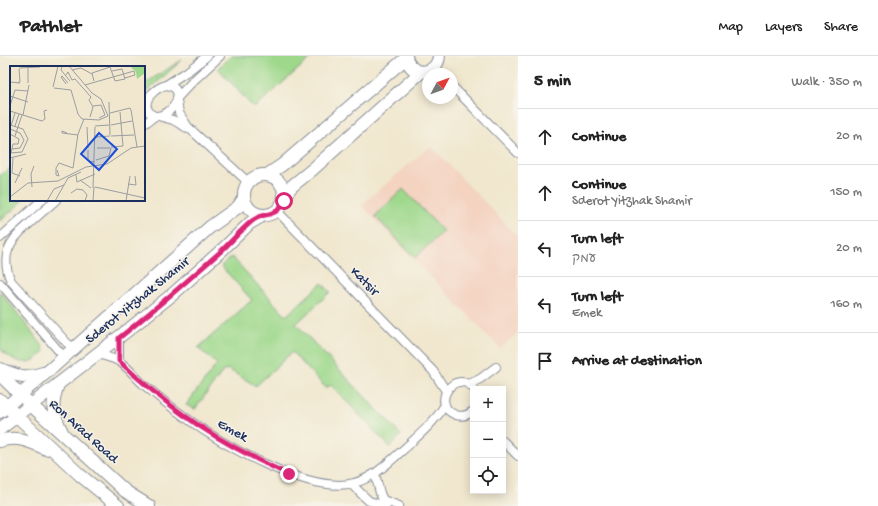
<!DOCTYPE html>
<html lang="en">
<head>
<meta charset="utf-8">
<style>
	body { margin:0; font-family:"Gochi Hand","Playpen Sans Hebrew",sans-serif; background:#f6f6f6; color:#222 }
	.controls { position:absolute; right:12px; bottom:12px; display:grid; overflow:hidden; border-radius:0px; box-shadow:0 2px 10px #0003 }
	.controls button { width:36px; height:36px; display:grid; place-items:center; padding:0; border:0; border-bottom:1px solid #e0e0e0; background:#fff; color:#222; font:20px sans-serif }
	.compass { position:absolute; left:422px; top:12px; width:36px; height:36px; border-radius:50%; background:#fff; box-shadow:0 2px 10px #0003; rotate:49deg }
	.stop { position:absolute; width:12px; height:12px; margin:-9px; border:3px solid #db2777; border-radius:50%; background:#fff }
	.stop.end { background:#db2777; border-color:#fff; box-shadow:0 1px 4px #0008 }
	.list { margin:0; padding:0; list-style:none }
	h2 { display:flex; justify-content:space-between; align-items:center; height:52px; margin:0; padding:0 16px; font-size:17px }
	h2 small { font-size:13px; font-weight:400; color:#767676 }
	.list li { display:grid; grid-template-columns:26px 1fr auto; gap:12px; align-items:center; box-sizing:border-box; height:56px; padding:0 16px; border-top:1px solid #e0e0e0 }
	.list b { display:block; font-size:15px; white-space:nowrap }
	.list p { margin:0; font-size:13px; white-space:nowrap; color:#767676 }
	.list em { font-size:13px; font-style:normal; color:#767676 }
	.icon { flex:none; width:22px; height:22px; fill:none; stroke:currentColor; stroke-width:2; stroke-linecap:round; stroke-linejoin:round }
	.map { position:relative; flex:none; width:518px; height:450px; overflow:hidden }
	header { display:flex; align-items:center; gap:24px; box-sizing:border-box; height:56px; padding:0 20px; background:#fff; border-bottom:1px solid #e0e0e0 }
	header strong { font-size:19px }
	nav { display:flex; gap:22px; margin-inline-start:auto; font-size:14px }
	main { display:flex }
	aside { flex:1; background:#fff }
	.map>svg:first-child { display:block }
</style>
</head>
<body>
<header>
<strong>Pathlet</strong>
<nav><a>Map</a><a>Layers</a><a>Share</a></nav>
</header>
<main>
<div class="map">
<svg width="518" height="450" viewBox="0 0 518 450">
	<rect width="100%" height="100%" fill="#f7f3e8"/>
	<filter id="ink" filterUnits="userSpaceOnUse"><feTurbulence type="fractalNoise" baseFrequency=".025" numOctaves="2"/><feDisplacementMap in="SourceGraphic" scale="8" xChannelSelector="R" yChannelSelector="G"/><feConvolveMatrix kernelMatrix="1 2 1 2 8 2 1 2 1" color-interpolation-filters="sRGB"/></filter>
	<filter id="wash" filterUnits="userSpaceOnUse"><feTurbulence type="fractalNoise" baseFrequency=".012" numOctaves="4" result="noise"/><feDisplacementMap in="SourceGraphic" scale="16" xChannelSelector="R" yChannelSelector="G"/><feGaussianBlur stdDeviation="0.9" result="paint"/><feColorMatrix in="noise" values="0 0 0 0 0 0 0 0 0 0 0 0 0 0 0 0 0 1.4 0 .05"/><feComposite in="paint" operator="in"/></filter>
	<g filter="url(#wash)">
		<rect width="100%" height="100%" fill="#f0e7ce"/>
		<polygon fill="#f4d3c1" points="431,90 518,181 518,277 500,292 361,149"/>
		<g fill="#9dd88b" stroke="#5c8474">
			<polygon points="231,0 313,0 254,52 218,12"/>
			<polygon points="182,4 144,38 144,28"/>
			<polygon points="11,112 11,144 24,144 0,165 0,119"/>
			<polygon points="403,133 443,175 415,202 375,160"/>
			<polygon points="232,201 286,260 322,227 330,236 296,268 401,379 390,391 331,329 326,332 292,296 256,330 228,313 223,315 195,353 186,349 217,308 198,292 252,244 221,210"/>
			<path d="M 0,235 L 42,289 L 44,296 C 28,313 16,307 0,293 Z"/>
		</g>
	</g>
	<g filter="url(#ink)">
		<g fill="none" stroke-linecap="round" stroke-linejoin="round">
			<defs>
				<g id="street">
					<path d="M 166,29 C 190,32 172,62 155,60 C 152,59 149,57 148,54 C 142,43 156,32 166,29 Z"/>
					<polyline points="166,29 188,15 207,0"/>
					<polyline points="452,30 518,97"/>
					<polyline points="177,42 193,25 220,0"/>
					<polyline points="177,45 179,57 188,71 248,126"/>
					<polyline points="158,60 173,64 187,72"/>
					<polyline points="144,68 155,60"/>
					<path d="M 56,144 C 47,152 37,160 28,169 C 9,185 0,200 11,225 L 67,287 L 74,292"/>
					<polyline points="277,155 433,315 446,335"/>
					<polyline points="0,182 42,144"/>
					<polyline points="0,227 64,301"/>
					<polyline points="119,282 119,305"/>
					<path d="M 97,298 C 104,300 114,302 120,306 C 129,312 136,322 144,329 C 157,340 171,351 185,361 C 221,388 310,439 354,427 C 374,422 389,406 404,393 C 419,379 434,367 445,349"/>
					<polyline points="469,328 480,323 496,311"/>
					<path d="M 473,355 C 468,359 462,361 456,359 C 429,350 454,310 474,333"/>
					<polyline points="503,385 518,400"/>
					<polyline points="375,418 380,437 383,444 399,450"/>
					<polyline points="351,428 369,445 386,450"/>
				</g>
				<g id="secondary">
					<path d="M 406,0 C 409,21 437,21 439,0"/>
					<circle cx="264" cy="139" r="20"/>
					<polyline points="267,119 282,109 406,2"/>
					<polyline points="285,139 292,130 313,113 421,16"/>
					<path d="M 0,313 C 16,320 26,323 43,317"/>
					<polyline points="0,319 31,349 125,435 149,450"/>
					<path d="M 58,328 C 51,349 52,356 62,376"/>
					<polyline points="0,344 80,419 118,450"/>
					<polyline points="0,356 53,311 210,171 238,151 244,142"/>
					<polyline points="0,373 128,274 173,238 223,193 250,167 262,160"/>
					<path d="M 0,385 C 17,379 32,386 46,393"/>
				</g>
			</defs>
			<use href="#street" stroke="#868b96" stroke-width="10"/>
			<use href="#secondary" stroke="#868b96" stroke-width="14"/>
			<use href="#street" stroke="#fff" stroke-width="8"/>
			<use href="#secondary" stroke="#fff" stroke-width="12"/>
		</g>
	</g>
	<g fill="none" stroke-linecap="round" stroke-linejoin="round" filter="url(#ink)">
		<path stroke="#db2777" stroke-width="5" d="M 284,145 C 276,163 264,155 252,165 C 240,175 230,187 219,197 C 186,226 153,255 119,282 L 119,305 C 162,345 201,375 253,401 C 265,407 277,414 289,418"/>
	</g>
	<g text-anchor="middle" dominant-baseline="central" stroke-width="3" stroke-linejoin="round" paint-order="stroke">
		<g font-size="14" fill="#1b2f5e" stroke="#f7f3e8">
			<text transform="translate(364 226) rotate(45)">Katsir</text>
			<text transform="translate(138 245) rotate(-39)">Sderot Yitzhak Shamir</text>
			<text transform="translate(232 375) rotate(29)">Emek</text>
			<text transform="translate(83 376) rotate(42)">Ron Arad Road</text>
		</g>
	</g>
	<g transform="translate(10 10)">
		<rect width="135" height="135" fill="#f0e7ce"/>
		<path d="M 120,0 L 134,0 L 135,7 L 127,13 L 126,6 Z" fill="#9dd88b"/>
		<path fill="none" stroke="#9b9da1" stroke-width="1" d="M 52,0 L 51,4 L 60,15M 18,1 L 18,17M 9,2 L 30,1M 9,3 L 10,16M 62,4 L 71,2 L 82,8M 56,9 L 58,6 L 62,14 L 65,13 L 81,31 L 79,34 L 83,41 L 80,51M 84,15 L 82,7 L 100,1 L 105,15 L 115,13 L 112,3 L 102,5M 0,16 L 10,17 L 8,16M 56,18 L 51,11 L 52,10 L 58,17M 75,19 L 124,5 L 125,9 L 115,12M 43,21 L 48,0M 44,22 L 61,24 L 68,48 L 72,53 L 89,54 L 98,50 L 91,33 L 82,27 L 59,0M 0,30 L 18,36M 99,36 L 100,69M 0,40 L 5,24 L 18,25M 83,40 L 91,39 L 95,49 L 89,52M 121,44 L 127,81M 0,45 L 32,55 L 35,53 L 34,45 L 37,44M 100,47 L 120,42 L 121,44M 13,49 L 19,19M 0,59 L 13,63 L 18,73 L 12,86 L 0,87M 101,59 L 122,55M 1,60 L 5,47M 5,60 L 9,48M 85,60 L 99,59M 77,61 L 78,82M 0,63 L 10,67 L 14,74 L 10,82 L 2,83M 57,67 L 52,65 L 52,67 L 68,69M 0,68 L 9,73 L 8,78 L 3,78 L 1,87M 5,70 L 12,49M 101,70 L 124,69M 86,71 L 100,70M 101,81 L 113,80 L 110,46M 87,82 L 100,82M 78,84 L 78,95 L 85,96M 0,92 L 16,88M 3,92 L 2,107 L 10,110M 86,94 L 99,90 L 101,82M 47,104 L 49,110 L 46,109 L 46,102 L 49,97 L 63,102 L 68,68 L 74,53M 66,109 L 67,116 L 85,108M 70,114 L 81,122M 5,117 L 12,102M 118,118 L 126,119 L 125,110M 22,121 L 21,108 L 24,100M 85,121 L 135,132M 83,122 L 85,61M 61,127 L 67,123 L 73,124 L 77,129 L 75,135M 0,131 L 18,117 L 48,115 L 76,101 L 97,98 L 121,82 L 135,80M 37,135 L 44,123 L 54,119M 45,135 L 58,112 L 71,106M 83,135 L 84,121M 116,135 L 120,110"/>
		<path fill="#1d4ed8" fill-opacity="0.15" stroke="#1d4ed8" stroke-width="2" d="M 89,67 L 107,83 L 89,104 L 71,88 Z"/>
		<rect width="135" height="135" fill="none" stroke="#1b2f5e" stroke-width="2"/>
	</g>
</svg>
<div class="controls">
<button>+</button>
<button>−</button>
<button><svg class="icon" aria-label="locate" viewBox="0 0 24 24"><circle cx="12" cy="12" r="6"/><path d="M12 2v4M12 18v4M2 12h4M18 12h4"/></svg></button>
</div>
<svg class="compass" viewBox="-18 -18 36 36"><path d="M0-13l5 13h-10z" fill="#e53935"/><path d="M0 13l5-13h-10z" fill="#767676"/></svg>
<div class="stop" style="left:284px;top:145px"></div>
<div class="stop end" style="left:289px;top:418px"></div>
</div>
<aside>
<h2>5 min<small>Walk · 350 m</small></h2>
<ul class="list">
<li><svg class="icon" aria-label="ahead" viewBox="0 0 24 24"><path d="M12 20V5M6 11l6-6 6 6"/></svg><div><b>Continue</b></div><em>20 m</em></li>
<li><svg class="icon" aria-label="ahead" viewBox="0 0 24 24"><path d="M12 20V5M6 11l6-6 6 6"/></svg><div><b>Continue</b><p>Sderot Yitzhak Shamir</p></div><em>150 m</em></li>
<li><svg class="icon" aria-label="left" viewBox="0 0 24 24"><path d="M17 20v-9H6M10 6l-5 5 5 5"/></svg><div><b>Turn left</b><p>עמק</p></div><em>20 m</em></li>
<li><svg class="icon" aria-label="left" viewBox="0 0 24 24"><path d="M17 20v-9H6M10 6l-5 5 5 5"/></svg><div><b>Turn left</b><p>Emek</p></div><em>160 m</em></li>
<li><svg class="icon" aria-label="arrive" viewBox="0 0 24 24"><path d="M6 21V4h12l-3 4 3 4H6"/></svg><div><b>Arrive at destination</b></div></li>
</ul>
</aside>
</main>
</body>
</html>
